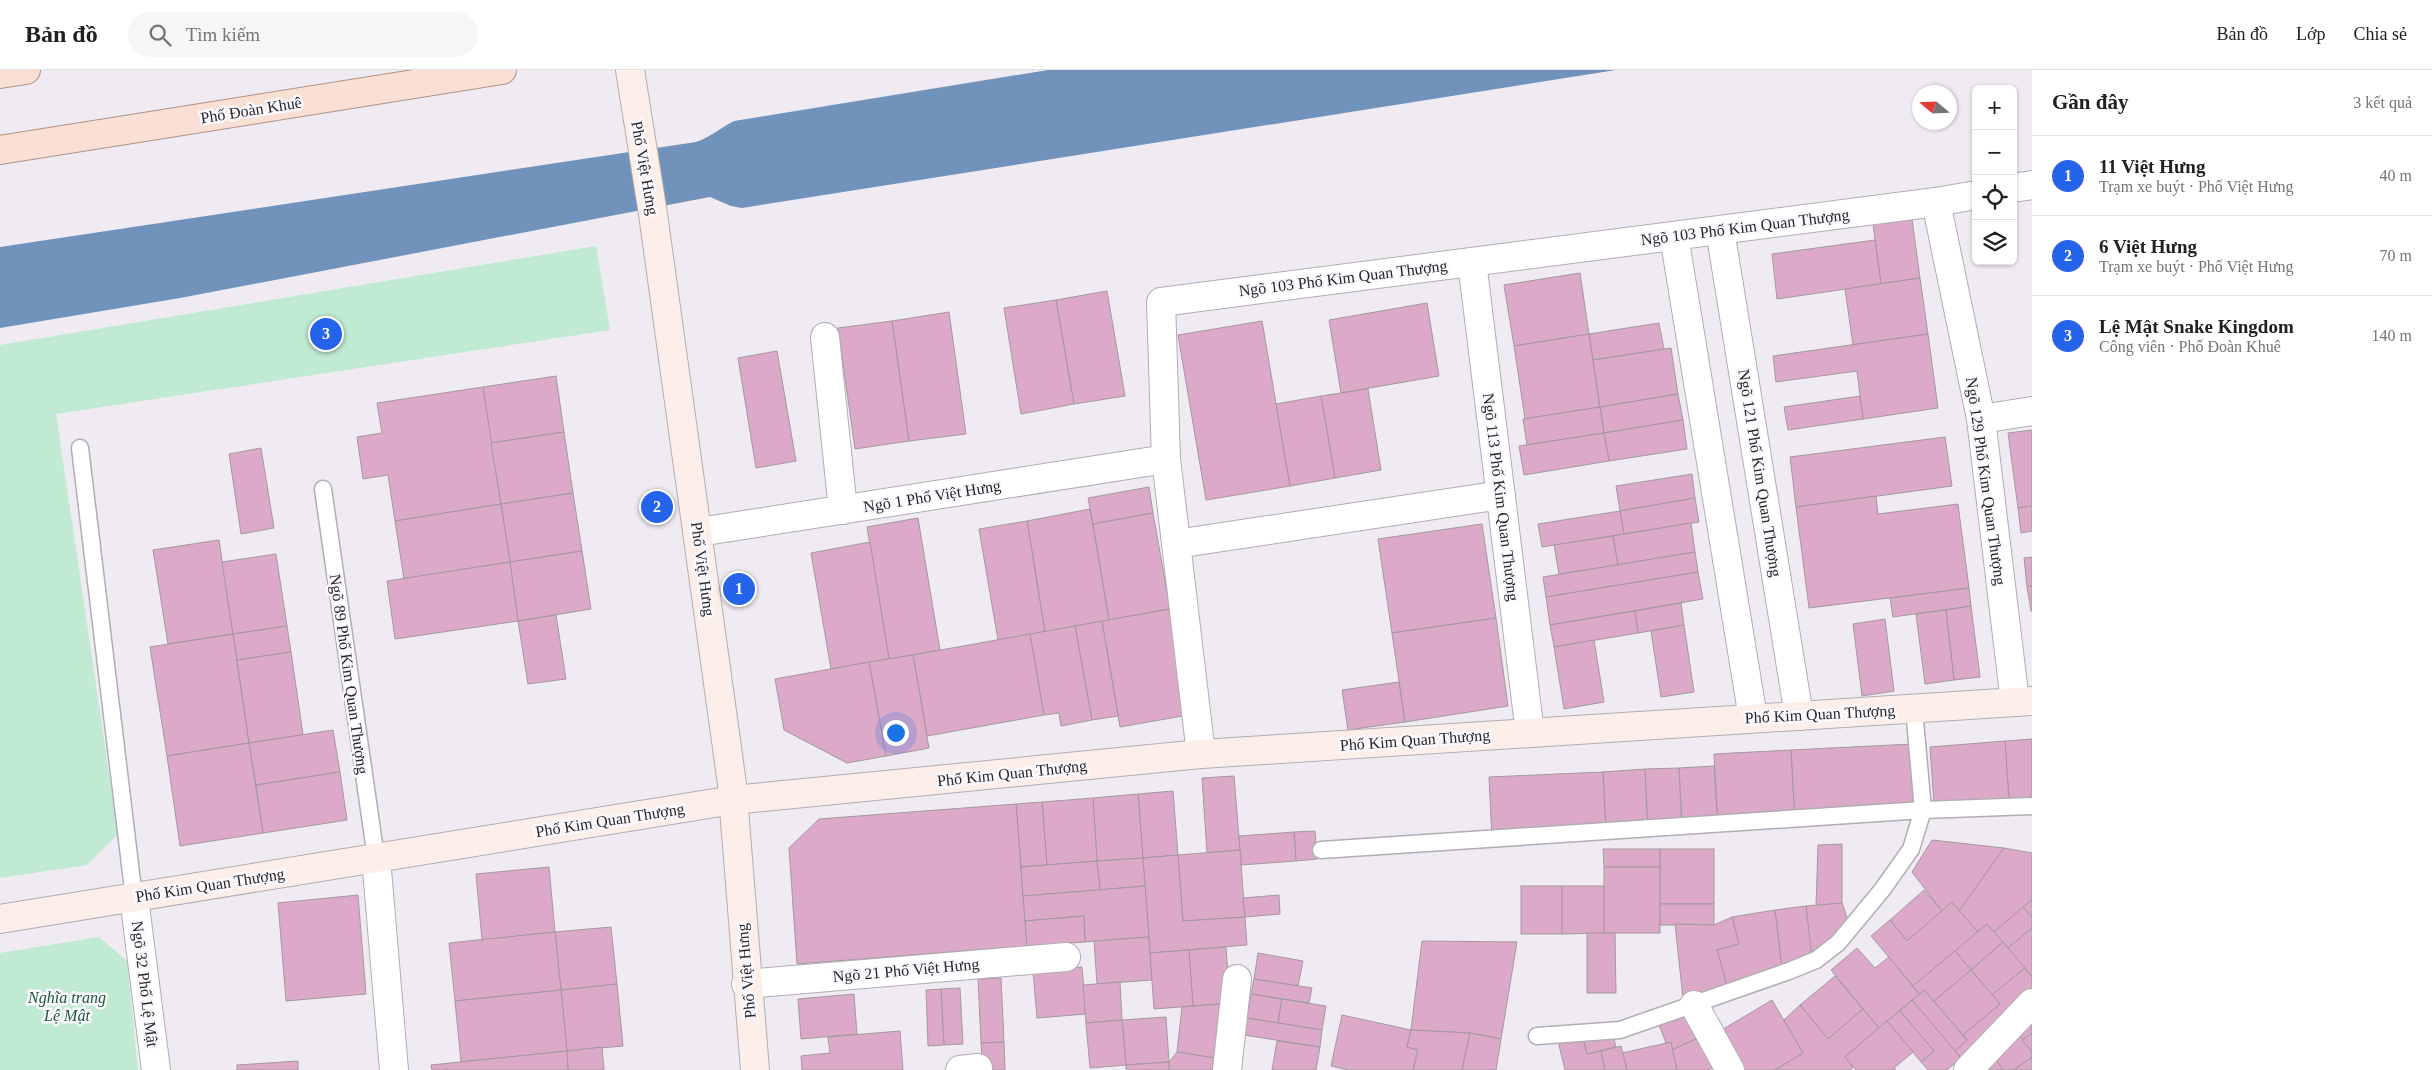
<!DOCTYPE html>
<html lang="vi">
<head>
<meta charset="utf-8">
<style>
	body { margin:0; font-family:Georgia,serif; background:#f6f6f6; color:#202124 }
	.controls { position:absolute; right:15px; top:15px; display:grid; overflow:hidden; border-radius:8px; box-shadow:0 1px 4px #0004 }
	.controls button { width:45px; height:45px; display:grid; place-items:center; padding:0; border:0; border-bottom:1px solid #e0e0e0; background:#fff; color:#202124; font:25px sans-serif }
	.compass { position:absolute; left:1912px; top:15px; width:45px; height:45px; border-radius:50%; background:#fff; box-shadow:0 1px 4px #0004; rotate:289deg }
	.you { position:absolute; left:895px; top:662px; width:18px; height:18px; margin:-12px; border:4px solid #fff; border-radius:50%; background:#1a73e8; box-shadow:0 0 0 8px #1a73e833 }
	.badge { display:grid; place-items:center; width:32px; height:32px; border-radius:50%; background:#2563eb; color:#fff; font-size:16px; font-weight:700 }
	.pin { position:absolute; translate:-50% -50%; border:2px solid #fff; box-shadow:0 1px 5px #0006 }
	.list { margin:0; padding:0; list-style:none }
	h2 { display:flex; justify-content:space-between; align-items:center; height:65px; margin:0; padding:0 20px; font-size:21px }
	h2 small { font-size:16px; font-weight:400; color:#757577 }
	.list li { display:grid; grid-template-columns:32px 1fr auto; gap:15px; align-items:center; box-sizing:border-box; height:80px; padding:0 20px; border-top:1px solid #e0e0e0 }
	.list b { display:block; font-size:19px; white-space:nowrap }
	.list p { margin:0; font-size:16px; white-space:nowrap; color:#757577 }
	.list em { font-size:16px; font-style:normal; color:#757577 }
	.icon { flex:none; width:28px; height:28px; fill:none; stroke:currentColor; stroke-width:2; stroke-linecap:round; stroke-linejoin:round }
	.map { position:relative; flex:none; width:2032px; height:1000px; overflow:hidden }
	header { display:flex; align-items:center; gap:30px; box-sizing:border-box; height:70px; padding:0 25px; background:#fff; border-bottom:1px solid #e0e0e0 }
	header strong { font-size:24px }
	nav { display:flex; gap:28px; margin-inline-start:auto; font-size:18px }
	.search { width:350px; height:45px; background:#f6f6f6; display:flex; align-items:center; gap:12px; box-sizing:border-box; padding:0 18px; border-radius:28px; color:#757577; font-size:19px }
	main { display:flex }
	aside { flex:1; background:#fff }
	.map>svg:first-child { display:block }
</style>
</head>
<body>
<header>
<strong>Bản đồ</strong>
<div class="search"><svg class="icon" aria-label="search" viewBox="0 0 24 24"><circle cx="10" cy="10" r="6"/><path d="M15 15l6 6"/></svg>Tìm kiếm</div>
<nav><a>Bản đồ</a><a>Lớp</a><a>Chia sẻ</a></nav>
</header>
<main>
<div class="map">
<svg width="2032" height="1000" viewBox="0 0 2032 1000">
	<rect width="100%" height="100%" fill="#f0ebf3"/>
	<g fill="#c0ead1">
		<polygon points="596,176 610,260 56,344 118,764 87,795 0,808 0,275"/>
		<polygon points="99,867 127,891 138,1000 0,1000 0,883"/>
	</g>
	<path fill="#7092bb" d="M 1048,0 L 1616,0 L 742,138 L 731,136 L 710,127 L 180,228 L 0,258 L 0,177 L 696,72 C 711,67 720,58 734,51 Z"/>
	<g fill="#dda9c8" stroke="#a2999e">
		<polygon points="1912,149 1920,208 1881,214 1873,154"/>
		<polygon points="1875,170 1881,214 1777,229 1772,184"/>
		<polygon points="1580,203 1589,264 1514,276 1504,215"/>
		<polygon points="1920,208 1928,264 1853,275 1845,219"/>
		<polygon points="1107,221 1125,326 1074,334 1056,230"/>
		<polygon points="1056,230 1074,334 1021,344 1004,238"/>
		<polygon points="1427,233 1439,306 1341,323 1329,250"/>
		<polygon points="949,242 966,364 909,371 892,251"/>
		<polygon points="892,251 909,371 855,379 838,258"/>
		<polygon points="1262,251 1290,416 1206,430 1178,265"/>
		<polygon points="1659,253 1664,279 1593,290 1589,264"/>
		<polygon points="1589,264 1600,337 1525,349 1514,276"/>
		<polygon points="1928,264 1938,338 1863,349 1857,301 1776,312 1773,286"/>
		<polygon points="1671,278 1678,324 1600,337 1593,290"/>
		<polygon points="777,281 796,391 756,398 738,288"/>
		<polygon points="556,306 564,362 491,373 483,317"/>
		<polygon points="483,317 501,434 395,451 388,405 363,409 357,367 382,363 377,333"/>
		<polygon points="1368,319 1381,400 1335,408 1321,326"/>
		<polygon points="1678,324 1683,350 1604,363 1600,337"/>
		<polygon points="1321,326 1335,408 1290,416 1276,334"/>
		<polygon points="1860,326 1863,349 1788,360 1784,337"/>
		<polygon points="1600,337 1604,363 1527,375 1523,349"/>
		<polygon points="1683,350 1687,379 1609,391 1604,363"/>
		<polygon points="2032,360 2032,436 2018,438 2008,363"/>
		<polygon points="564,362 573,423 501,434 491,373"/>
		<polygon points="1604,363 1609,391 1524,405 1519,376"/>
		<polygon points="1945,367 1952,416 1796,437 1790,387"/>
		<polygon points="261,378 274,458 241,464 229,384"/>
		<polygon points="1692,404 1695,428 1620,441 1616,416"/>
		<polygon points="1149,417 1153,443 1093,454 1088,428"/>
		<polygon points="573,423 582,481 510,492 501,434"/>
		<polygon points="1876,426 1878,444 1958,434 1969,518 1809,538 1796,437"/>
		<polygon points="1695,428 1699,452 1624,464 1620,441"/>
		<polygon points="501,434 510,492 404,509 395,451"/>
		<polygon points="2032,436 2032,461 2021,463 2018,438"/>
		<polygon points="1090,439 1109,550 1045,562 1027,451"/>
		<polygon points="1620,441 1624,464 1542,477 1538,454"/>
		<polygon points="1153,443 1170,539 1109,550 1093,454"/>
		<polygon points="918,448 940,580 889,589 867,457"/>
		<polygon points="1027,451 1045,562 998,570 979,459"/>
		<polygon points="1691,453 1695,482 1618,495 1613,466"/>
		<polygon points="1482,454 1496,548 1392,563 1378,469"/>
		<polygon points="1613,466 1618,495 1559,504 1554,475"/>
		<polygon points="219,470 233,564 168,574 153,480"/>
		<polygon points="870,472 889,589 831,599 811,483"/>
		<polygon points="582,481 591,539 518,551 510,492"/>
		<polygon points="1695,482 1698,502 1546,527 1543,507"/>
		<polygon points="276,484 287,556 233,564 222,492"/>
		<polygon points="2032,487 2032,516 2027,517 2024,488"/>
		<polygon points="510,492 518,551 395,569 387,511"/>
		<polygon points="1698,502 1703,529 1550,555 1546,527"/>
		<polygon points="2032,516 2032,541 2031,541 2027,517"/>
		<polygon points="1969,518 1971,536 1893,547 1890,528"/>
		<polygon points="1681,533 1684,555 1638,563 1635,541"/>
		<polygon points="1971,536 1980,607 1954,610 1946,540"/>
		<polygon points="1170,539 1188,645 1120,657 1102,551"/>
		<polygon points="1946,540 1954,610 1925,614 1916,544"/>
		<polygon points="1635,541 1638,563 1554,577 1550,555"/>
		<polygon points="556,545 566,609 528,614 518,551"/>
		<polygon points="1496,548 1508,636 1405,652 1392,563"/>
		<polygon points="1885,549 1894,621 1862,626 1853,554"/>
		<polygon points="1102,551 1118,646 1092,650 1075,556"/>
		<polygon points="1684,555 1694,622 1661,627 1651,561"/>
		<polygon points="287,556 291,582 237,590 233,564"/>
		<polygon points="1075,556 1092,650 1061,656 1059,643 1044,645 1030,564"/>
		<polygon points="233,564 249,673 167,686 150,577"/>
		<polygon points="1030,564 1044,645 927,666 913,585"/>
		<polygon points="1594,570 1604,632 1564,639 1554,577"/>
		<polygon points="291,582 303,665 249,673 237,590"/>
		<polygon points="913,585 929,678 886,686 869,592"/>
		<polygon points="869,592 886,686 847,693 784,660 775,609"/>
		<polygon points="1399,612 1405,652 1348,660 1342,620"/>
		<polygon points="333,660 340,702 256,715 249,673"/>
		<polygon points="2032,669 2032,727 2009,729 2005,671"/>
		<polygon points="2005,671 2009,729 1934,734 1930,677"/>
		<polygon points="249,673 263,763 180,776 167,686"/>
		<polygon points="1913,674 1917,747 1795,754 1791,680"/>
		<polygon points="1791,680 1795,754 1718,757 1714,684"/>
		<polygon points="1714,696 1718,757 1682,760 1679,698"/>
		<polygon points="1679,698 1682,760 1648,761 1645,699"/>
		<polygon points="1645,699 1648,761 1606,763 1603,702"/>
		<polygon points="340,702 347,750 263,763 256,715"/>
		<polygon points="1603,702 1606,763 1492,769 1489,707"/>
		<polygon points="1234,706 1240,780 1207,783 1202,708"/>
		<polygon points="1173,721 1178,785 1143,788 1138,724"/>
		<polygon points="1138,724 1143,788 1097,791 1093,728"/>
		<polygon points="1093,728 1097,791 1047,795 1042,732"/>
		<polygon points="1042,732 1047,795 1021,797 1016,734"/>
		<polygon points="1016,734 1027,876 797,894 789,778 819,749"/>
		<polygon points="1315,761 1317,789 1296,791 1294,762"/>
		<polygon points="1294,762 1296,791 1241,795 1239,766"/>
		<polygon points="1932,770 2004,778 1959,841 1952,832 1942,841 1912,802"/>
		<polygon points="1842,774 1842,833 1816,836 1818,775"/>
		<polygon points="2004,778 2032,783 2032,830 1994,862 1987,854 1978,862 1959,841"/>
		<polygon points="1603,779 1660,779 1660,797 1604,797"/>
		<rect x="1660" y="779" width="54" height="55"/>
		<polygon points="1240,780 1245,847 1183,851 1178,785"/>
		<polygon points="1178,785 1183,851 1245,847 1247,875 1150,883 1143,788"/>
		<polygon points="1143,788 1145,816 1100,820 1097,791"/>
		<polygon points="1097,791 1100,820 1023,826 1021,797"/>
		<polygon points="549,797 555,862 482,870 476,804"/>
		<rect x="1604" y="797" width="56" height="66"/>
		<polygon points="1145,816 1149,867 1085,872 1084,846 1025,851 1023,826"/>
		<rect x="1521" y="816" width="41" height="48"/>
		<polygon points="1562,816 1604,816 1604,863 1562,864"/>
		<polygon points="1924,820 1942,841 1907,871 1890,850"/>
		<polygon points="358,825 366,924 286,931 278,833"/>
		<polygon points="1279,825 1280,844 1245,847 1243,828"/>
		<polygon points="2032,830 2032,847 2023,837"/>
		<polygon points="1952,832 1978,862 1913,916 1871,866 1890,850 1907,871"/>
		<polygon points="1842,833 1849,853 1834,880 1811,885 1806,836"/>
		<rect x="1660" y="834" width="54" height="21"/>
		<polygon points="1806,836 1813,896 1782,899 1775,840"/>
		<polygon points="2023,837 2032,847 2032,858 2008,878 1994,862"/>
		<polygon points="1775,840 1782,899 1727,916 1717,880 1739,874 1732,847"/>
		<polygon points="1084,846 1085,872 1027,876 1025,851"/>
		<polygon points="1732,847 1739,874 1717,880 1727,916 1683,928 1675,854 1714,855"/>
		<polygon points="1987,854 2003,872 1971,900 1955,881"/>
		<polygon points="611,857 617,914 561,920 555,862"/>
		<polygon points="2032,858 2032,907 2008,878"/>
		<polygon points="555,862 561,920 455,931 449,873"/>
		<polygon points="1587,863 1615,863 1616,923 1587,923"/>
		<polygon points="1149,867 1152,910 1097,914 1094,871"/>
		<polygon points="1422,871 1517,872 1501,969 1470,963 1411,960"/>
		<polygon points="2003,872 2025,898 1992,925 1971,900"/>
		<polygon points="1226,877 1230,933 1193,936 1189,880"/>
		<polygon points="1857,878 1875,898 1889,887 1919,924 1879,958 1831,900"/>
		<polygon points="1189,880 1193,936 1154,939 1150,883"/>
		<polygon points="1955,881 1971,900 1934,931 1924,920 1919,924 1913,916"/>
		<polygon points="1258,883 1303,891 1298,916 1254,909"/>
		<polygon points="1082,897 1086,944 1037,948 1033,901"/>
		<polygon points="2025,898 2032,907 2032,927 1961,988 1955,981 1967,970 1963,965 2000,934 1992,925"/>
		<polygon points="1971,900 2000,934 1963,965 1934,931"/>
		<polygon points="1835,906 1863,939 1828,969 1800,935"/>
		<polygon points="1001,908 1004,972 981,973 978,909"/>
		<polygon points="1254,909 1312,918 1309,933 1251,924"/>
		<polygon points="1120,912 1122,950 1086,953 1083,915"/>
		<polygon points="617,914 623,976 567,981 561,920"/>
		<polygon points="960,918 963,974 944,975 941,919"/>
		<polygon points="941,919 944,975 928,976 926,920"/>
		<polygon points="561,920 567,981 461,992 455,931"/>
		<polygon points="1924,920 1967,970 1955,981 1912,930"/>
		<polygon points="854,924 857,964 801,969 798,929"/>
		<polygon points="1251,924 1282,929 1278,953 1247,948"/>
		<polygon points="1282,929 1326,936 1322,960 1278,953"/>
		<polygon points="1772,930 1803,983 1775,1000 1736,1000 1715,964"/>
		<polygon points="1912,930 1961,988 1947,1000 1928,1000 1921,992 1934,981 1900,941"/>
		<polygon points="1221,934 1215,988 1177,982 1182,937"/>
		<polygon points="1800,935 1828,969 1863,939 1879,958 1845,987 1853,997 1851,1000 1775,1000 1803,983 1784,950"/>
		<polygon points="1900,941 1934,981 1921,992 1887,951"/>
		<polygon points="2032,941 2032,963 2022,970 2012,956"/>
		<polygon points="1691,942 1702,966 1672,980 1671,972 1666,973 1659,955"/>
		<polygon points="1342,945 1411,960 1407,977 1418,980 1413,1000 1349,1000 1331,996"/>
		<polygon points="1166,947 1169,992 1126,995 1122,950"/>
		<polygon points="1247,948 1322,960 1320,977 1244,965"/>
		<polygon points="1122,950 1126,995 1090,998 1086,953"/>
		<polygon points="1887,951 1913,982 1894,998 1896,1000 1856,1000 1845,987"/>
		<polygon points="1611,958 1616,977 1587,984 1582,965"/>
		<polygon points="1411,960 1470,963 1462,1000 1413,1000 1418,980 1407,977"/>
		<polygon points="900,961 903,1000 802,1000 801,986 830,983 828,967"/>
		<polygon points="2016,961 2032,982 2032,987 2014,1000 2003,1000 1996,989"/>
		<polygon points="1470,963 1501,969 1496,1000 1462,1000"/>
		<polygon points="2032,963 2032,982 2022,970"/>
		<polygon points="1582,965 1587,984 1601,981 1605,1000 1565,1000 1558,971"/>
		<polygon points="1702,966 1718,995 1709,1000 1677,1000 1672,980"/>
		<polygon points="1277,971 1320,977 1316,1000 1272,1000"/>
		<polygon points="1004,972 1005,1000 983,1000 981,973"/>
		<polygon points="1671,972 1677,1000 1627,1000 1622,983"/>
		<polygon points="1621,976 1627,1000 1605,1000 1601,981"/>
		<polygon points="602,977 604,1000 568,1000 567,981"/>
		<polygon points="567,981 568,1000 432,1000 431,995"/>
		<polygon points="1177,982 1215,988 1212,1000 1169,1000 1169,992"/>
		<polygon points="2032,987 2032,1000 2014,1000"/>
		<polygon points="1996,989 2003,1000 1980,1000"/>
		<polygon points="298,991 298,1000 237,1000 237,995"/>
		<polygon points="1169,992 1169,1000 1126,1000 1126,995"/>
	</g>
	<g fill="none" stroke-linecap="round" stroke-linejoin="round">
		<defs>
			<g id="lane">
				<polyline points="80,378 134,828"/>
				<polyline points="323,419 376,788"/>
				<polyline points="1321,780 1923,740 2032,736"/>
				<polyline points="1537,966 1620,960 1789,901 1816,890 1838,873 1882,820 1911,779 1923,740 1914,639"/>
			</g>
			<g id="street">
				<polyline points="2013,118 2032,115"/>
				<polyline points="1936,132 1981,349 2015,632"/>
				<polyline points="1720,160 1799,646"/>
				<polyline points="1674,166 1753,648"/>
				<polyline points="1472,192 1530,663"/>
				<polyline points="825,267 843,440"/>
				<polyline points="1981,349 2032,341"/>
				<polyline points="699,462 1166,389"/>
				<polyline points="1176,474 1501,425"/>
				<polyline points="1201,684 1166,389 1161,232 1936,132 1976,125"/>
				<polyline points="376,788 394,1000"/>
				<polyline points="134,828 156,1000"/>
				<polyline points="746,914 1066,887"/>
				<polyline points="1694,935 1730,1000"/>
				<polyline points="960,1000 978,998"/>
				<polyline points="1227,1000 1237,909"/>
				<polyline points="1968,1000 2032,933"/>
			</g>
			<g id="secondary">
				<polyline points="630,0 653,144 732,714 755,1000"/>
				<polyline points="0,849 733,730 1201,684 2032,631"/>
			</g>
			<g id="primary">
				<polyline points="0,4 26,0"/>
				<polyline points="0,80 502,0"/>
			</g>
		</defs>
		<use href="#lane" stroke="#b1adb4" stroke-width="19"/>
		<use href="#street" stroke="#b1adb4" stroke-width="30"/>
		<use href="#secondary" stroke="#b1adb4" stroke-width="30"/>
		<use href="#primary" stroke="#ae9185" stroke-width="30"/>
		<use href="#lane" stroke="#fff" stroke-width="16"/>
		<use href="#street" stroke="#fff" stroke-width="28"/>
		<use href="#secondary" stroke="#fcefe9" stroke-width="28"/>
		<use href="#primary" stroke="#fae0d4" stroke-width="28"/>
	</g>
	<g text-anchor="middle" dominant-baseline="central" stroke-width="5" stroke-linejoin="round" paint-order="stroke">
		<g font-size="16" fill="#272628" stroke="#fcf9fe">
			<text transform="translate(251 40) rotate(-9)">Phố Đoàn Khuê</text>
			<text transform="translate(645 98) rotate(80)">Phố Việt Hưng</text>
			<text transform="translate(1745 157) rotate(-7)">Ngõ 103 Phố Kim Quan Thượng</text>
			<text transform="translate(1343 208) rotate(-7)">Ngõ 103 Phố Kim Quan Thượng</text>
			<text transform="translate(1760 403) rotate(81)">Ngõ 121 Phố Kim Quan Thượng</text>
			<text transform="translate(1986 411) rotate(82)">Ngõ 129 Phố Kim Quan Thượng</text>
			<text transform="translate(932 426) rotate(-9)">Ngõ 1 Phố Việt Hưng</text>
			<text transform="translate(1501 427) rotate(83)">Ngõ 113 Phố Kim Quan Thượng</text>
			<text transform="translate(703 499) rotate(82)">Phố Việt Hưng</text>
			<text transform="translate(349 604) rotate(82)">Ngõ 89 Phố Kim Quan Thượng</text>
			<text transform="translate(1820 644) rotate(-3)">Phố Kim Quan Thượng</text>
			<text transform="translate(1415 670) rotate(-4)">Phố Kim Quan Thượng</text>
			<text transform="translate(1012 703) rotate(-6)">Phố Kim Quan Thượng</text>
			<text transform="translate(610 750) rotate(-9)">Phố Kim Quan Thượng</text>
			<text transform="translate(210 815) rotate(-9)">Phố Kim Quan Thượng</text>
			<text transform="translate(906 900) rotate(-5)">Ngõ 21 Phố Việt Hưng</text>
			<text transform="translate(746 901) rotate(-95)">Phố Việt Hưng</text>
			<text transform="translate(145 914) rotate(83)">Ngõ 32 Phố Lệ Mật</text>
		</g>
		<g font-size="16" font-style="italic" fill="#17583a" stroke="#fcf9fe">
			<text x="67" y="927">Nghĩa trang<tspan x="67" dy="18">Lệ Mật</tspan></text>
		</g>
	</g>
</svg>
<div class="controls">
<button>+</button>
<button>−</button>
<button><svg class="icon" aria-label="locate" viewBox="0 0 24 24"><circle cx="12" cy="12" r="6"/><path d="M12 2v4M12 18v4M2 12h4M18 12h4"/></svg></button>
<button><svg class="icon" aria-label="layers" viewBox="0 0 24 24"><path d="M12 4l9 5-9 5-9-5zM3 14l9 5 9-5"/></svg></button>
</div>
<svg class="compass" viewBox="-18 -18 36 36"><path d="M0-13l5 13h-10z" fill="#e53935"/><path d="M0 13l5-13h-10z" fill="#757577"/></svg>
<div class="you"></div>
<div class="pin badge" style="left:739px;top:519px">1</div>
<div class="pin badge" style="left:657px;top:437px">2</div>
<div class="pin badge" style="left:326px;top:264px">3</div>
</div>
<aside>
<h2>Gần đây<small>3 kết quả</small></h2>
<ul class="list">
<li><span class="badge">1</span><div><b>11 Việt Hưng</b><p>Trạm xe buýt · Phố Việt Hưng</p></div><em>40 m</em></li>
<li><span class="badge">2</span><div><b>6 Việt Hưng</b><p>Trạm xe buýt · Phố Việt Hưng</p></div><em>70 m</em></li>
<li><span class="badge">3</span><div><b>Lệ Mật Snake Kingdom</b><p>Công viên · Phố Đoàn Khuê</p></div><em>140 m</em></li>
</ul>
</aside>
</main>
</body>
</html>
